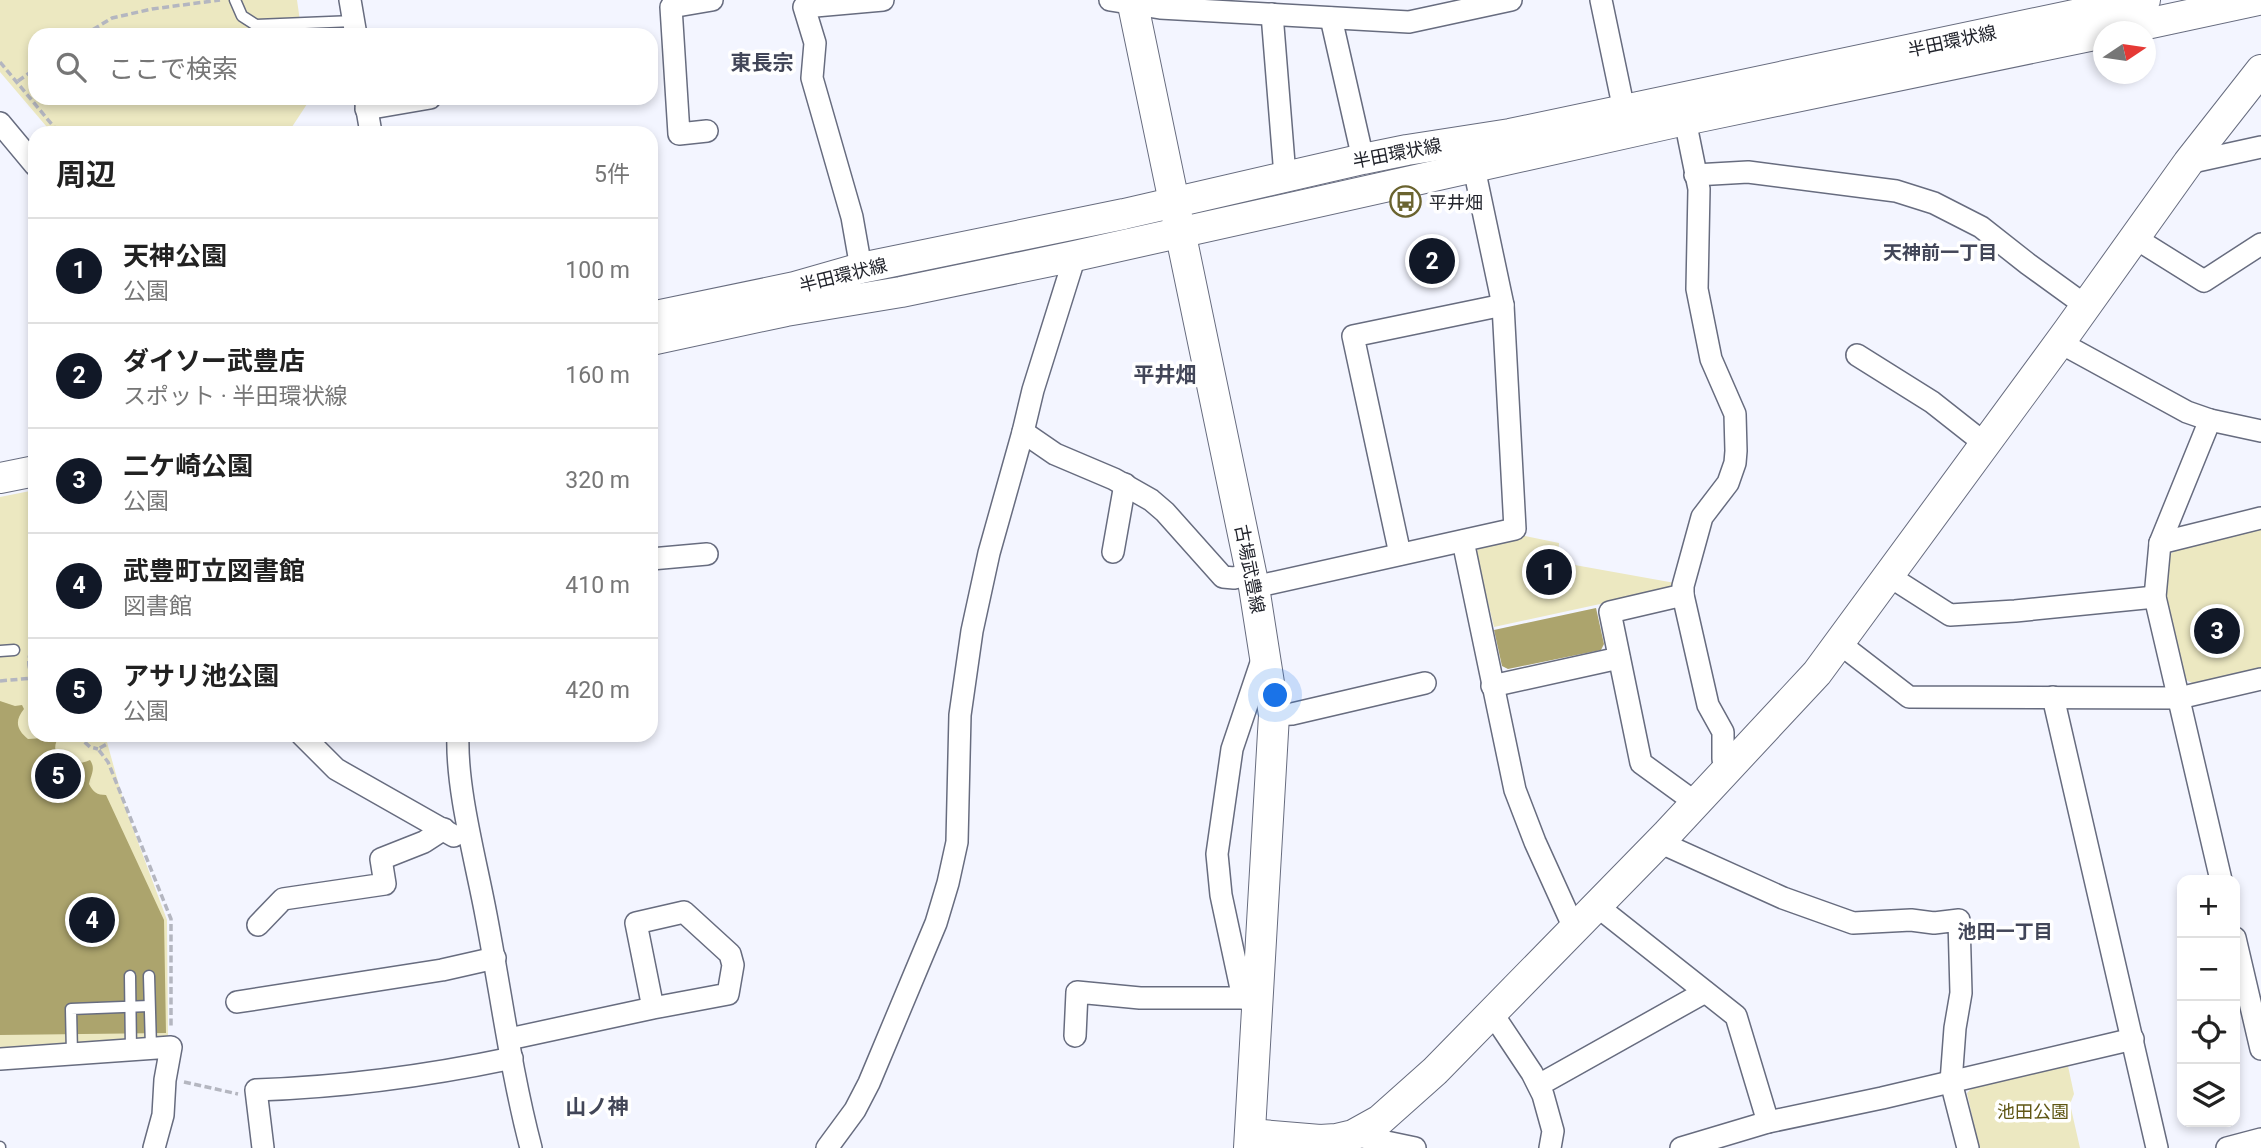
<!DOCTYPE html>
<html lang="ja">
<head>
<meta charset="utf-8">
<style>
	body { margin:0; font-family:Roboto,"Noto Sans JP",sans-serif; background:#f6f6f6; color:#222 }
	.controls { position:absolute; right:21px; bottom:21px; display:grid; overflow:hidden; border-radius:14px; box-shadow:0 4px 10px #0003 }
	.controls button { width:63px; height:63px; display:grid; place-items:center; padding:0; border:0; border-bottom:2px solid #e0e0e0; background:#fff; color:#222; font:35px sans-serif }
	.compass { position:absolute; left:2093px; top:21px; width:63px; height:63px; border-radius:50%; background:#fff; box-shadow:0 4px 10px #0003; rotate:77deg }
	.you { position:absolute; left:1276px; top:696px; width:24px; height:24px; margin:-18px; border:5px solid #fff; border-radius:50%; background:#1a73e8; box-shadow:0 0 0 10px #1a73e833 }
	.badge { display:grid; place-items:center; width:46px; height:46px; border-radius:50%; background:#111827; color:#fff; font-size:23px; font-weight:700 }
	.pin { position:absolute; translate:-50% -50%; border:4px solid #fff; box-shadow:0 2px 7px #0006 }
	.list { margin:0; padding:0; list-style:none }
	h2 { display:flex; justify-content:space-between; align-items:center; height:91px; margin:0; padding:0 28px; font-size:30px }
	h2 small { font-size:23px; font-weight:400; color:#767676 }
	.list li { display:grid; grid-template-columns:46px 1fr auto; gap:21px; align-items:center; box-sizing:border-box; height:105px; padding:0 28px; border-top:2px solid #e0e0e0 }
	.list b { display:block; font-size:26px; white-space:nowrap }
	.list p { margin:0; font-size:23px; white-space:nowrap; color:#767676 }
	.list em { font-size:23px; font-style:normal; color:#767676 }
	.icon { flex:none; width:38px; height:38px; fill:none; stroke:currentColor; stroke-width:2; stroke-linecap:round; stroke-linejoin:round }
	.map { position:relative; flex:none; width:2261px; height:1148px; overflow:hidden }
	.search { position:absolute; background:#fff; box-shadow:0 4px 10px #0003; left:28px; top:28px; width:630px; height:77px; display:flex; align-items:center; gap:18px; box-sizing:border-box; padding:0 24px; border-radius:21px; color:#767676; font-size:26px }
	.panel { position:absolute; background:#fff; box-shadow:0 4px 10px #0003; left:28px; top:126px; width:630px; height:616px; border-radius:21px }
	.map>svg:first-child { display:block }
</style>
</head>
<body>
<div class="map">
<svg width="2261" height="1148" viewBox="0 0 2261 1148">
	<rect width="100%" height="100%" fill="#f3f5ff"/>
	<g fill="#ece8c1">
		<polygon points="0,0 297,0 302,35 35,35 35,98 308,98 309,101 288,133 52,133 0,72"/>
		<polygon points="35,490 35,735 105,735 125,807 167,920 168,1038 58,1048 0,1047 0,497"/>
		<polygon points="2261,528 2261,668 2194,684 2184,679 2165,595 2168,556 2177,549"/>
		<polygon points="1525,536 1559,543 1558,562 1675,583 1674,588 1494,627 1476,554 1479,546"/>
		<polygon points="2068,1066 2074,1094 2070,1104 2080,1148 1979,1148 1967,1093 1972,1088"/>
	</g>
	<g fill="#aca46d">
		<polygon points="1596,608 1604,644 1601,650 1508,669 1502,666 1494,630"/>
		<path d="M 0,701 L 15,706 L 22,705 L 24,709 C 14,721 17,730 28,739 C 39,739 48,735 60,735 C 45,756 68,770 90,760 C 96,769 91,774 89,784 C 93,792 97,795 106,795 L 164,920 L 166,1033 L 0,1035 Z"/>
	</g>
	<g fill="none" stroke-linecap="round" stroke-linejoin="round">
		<defs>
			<g id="lane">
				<polyline points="235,0 242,16 256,25 354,21"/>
				<polyline points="0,651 14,650"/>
				<polyline points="130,976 131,1050"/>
				<polyline points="149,976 151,1048"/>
				<polyline points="72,1054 71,1009 149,1006"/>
				<polyline points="0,1147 0,1148"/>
			</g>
			<g id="street">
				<polyline points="350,0 356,35"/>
				<polyline points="1110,0 1160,8 1409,22 1511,0"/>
				<polyline points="1601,0 1624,110"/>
				<polyline points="1272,14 1285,176"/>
				<polyline points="1331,18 1363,159"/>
				<polyline points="365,98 371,133"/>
				<polyline points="366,109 430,98"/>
				<polyline points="1685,120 1699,189 1697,289 1711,359 1735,414 1736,451 1735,463 1728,483 1702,517 1683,586 1683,595 1708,705 1723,732 1723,759 1730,767"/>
				<polyline points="0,123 35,165"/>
				<polyline points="707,131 679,134 671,7 712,0"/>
				<polyline points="2188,163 2261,147"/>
				<polyline points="1695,175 1748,172 1896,191 1934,203 1981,227 2028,264 2086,306"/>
				<polyline points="2135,238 2204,281 2261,244"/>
				<polyline points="861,268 852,217 812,78 815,43 804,7 883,0"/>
				<polyline points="2059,342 2187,412 2210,420 2261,431"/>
				<polyline points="1857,355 1932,402 1984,443"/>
				<polyline points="2210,420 2160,543 2155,597 2221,880"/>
				<polyline points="1023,432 1055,454 1114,479 1151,500 1165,512 1223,577 1234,578 1251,574"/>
				<polyline points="1463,541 1515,790 1535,842 1574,928"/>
				<polyline points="2160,543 2261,518"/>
				<polyline points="1113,552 1125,484"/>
				<polyline points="1400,554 1353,336 1503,305"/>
				<polyline points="651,559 707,554"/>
				<polyline points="1889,576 1950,615 2015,611 2155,597"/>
				<polyline points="1254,587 1515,529 1503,305 1474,168"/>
				<polyline points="1683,595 1610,612 1641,763 1696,803"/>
				<polyline points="1839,643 1909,697 2179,698 2261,679"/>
				<polyline points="1492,686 1619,658"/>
				<polyline points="2053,697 2157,1148"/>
				<polyline points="1274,715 1292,714 1425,683"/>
				<polyline points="302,735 336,769 454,836"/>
				<path d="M 458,735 C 456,789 476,861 486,915 C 501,993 511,1072 531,1148"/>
				<polyline points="1659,842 1783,898 1853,923 1911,920 1934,923 1959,920 1961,993 1955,1028 1951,1082 1968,1148"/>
				<polyline points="1597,906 1736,1016 1768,1122"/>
				<polyline points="258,925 283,899 385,884 381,859 424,842 444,829"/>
				<polyline points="2235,938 2261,1049"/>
				<polyline points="1243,998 1221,895 1217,854 1232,749 1263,657"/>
				<polyline points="237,1002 442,970 495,958"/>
				<polyline points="1492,1013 1532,1073 1543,1095 1553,1131 1550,1148"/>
				<polyline points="1075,1036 1077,992 1140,998 1256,998"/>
				<polyline points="509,1039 653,1008 728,994 733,965 730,954 684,912 636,923 653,1008"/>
				<polyline points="0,1059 171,1047 165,1080 163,1115 154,1148"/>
				<polyline points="1539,1085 1705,992"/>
				<polyline points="1353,1135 1415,1148"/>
				<path d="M 263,1148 L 256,1090 C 343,1087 427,1076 512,1058"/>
				<polyline points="827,1148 855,1110 869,1083 936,923 948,883 957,842 960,715 972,631 989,553 1023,432 1033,390 1075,256"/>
				<polyline points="1681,1148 1768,1122 1882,1098 2133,1039"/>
				<polyline points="2227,1148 2261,1139"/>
			</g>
			<g id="secondary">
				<polyline points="1132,0 1254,587 1274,715 1249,1148"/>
				<polyline points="2109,32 2258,0"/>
				<polyline points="651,317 795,287 861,268 1124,214 1363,159 1407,150 1510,134 2145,0"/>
				<polyline points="651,340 786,311 901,292 1075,256 1685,120 2104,33"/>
				<polyline points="0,478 35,471"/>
				<polyline points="1250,1134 1320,1140 1336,1139 1353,1135 1380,1120 1435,1071 1667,834 1817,673 2068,331 2188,163 2261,70"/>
			</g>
		</defs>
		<use href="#lane" stroke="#676c7f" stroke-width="13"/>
		<use href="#street" stroke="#676c7f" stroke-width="24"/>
		<use href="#secondary" stroke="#676c7f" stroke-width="32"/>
		<g stroke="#b4b6c0" stroke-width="3.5" stroke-dasharray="7 3.5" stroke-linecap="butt">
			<polyline points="84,35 112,18 152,9 220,0"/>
			<polyline points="0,62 59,133"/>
			<polyline points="18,81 35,69"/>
			<path d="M 33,678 C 27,666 27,656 35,644"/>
			<polyline points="0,681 33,678 35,717"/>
			<polyline points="77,735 90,747 98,749"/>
			<polyline points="105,735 107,744 98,749 108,762 171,919 171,1027"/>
			<polyline points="184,1082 238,1094"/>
		</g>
		<use href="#lane" stroke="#fff" stroke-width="10"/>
		<use href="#street" stroke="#fff" stroke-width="21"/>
		<use href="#secondary" stroke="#fff" stroke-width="30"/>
	</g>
	<defs>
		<symbol id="bus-ring" viewBox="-11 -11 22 22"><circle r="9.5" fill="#fff" stroke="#6a632f" stroke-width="1.5"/><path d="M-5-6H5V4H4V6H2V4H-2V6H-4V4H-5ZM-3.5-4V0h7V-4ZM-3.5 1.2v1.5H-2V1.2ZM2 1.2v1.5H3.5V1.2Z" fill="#6a632f"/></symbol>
	</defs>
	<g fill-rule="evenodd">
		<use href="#bus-ring" x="1388" y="184" width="35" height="35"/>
	</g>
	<g text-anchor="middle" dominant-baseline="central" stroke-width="7" stroke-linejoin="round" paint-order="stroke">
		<g font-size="18" fill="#22242c" stroke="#fff">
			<text transform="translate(1952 41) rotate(-12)">半田環状線</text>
			<text transform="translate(1397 153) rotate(-11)">半田環状線</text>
			<text transform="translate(843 275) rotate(-14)">半田環状線</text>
			<text transform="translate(1250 569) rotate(79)">古場武豊線</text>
		</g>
		<g font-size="18" fill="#22242c" stroke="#fff" text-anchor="start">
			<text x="1429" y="202">平井畑</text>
		</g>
		<g font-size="18" fill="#605715" stroke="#fff">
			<text x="2033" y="1111">池田公園</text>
		</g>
		<g font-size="19" font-weight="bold" fill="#424658" stroke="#fff">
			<text x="1940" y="252">天神前一丁目</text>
			<text x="2005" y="931">池田一丁目</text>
		</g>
		<g font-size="21" font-weight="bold" fill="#424658" stroke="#fff">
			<text x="762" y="63">東長宗</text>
			<text x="1165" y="375">平井畑</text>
			<text x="597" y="1107">山ノ神</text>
		</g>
	</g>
</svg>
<div class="controls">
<button>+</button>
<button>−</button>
<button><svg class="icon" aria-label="locate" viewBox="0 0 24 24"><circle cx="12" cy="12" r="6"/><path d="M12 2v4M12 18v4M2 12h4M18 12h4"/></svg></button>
<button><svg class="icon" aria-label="layers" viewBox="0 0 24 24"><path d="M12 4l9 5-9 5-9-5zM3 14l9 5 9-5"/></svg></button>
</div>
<svg class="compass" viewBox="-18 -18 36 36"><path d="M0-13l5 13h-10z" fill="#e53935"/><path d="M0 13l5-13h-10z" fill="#767676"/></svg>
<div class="you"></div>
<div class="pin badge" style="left:1549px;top:572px">1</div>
<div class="pin badge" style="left:1432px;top:261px">2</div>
<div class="pin badge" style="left:2217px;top:631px">3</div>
<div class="pin badge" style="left:92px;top:920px">4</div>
<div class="pin badge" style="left:58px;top:776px">5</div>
<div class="search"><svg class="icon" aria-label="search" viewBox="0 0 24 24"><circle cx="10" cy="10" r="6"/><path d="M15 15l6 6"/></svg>ここで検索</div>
<section class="panel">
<h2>周辺<small>5件</small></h2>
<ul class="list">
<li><span class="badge">1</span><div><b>天神公園</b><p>公園</p></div><em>100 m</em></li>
<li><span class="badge">2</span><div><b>ダイソー武豊店</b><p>スポット · 半田環状線</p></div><em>160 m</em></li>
<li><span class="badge">3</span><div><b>二ケ崎公園</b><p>公園</p></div><em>320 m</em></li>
<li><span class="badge">4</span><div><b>武豊町立図書館</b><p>図書館</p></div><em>410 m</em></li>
<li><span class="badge">5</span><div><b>アサリ池公園</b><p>公園</p></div><em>420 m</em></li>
</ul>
</section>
</div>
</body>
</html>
